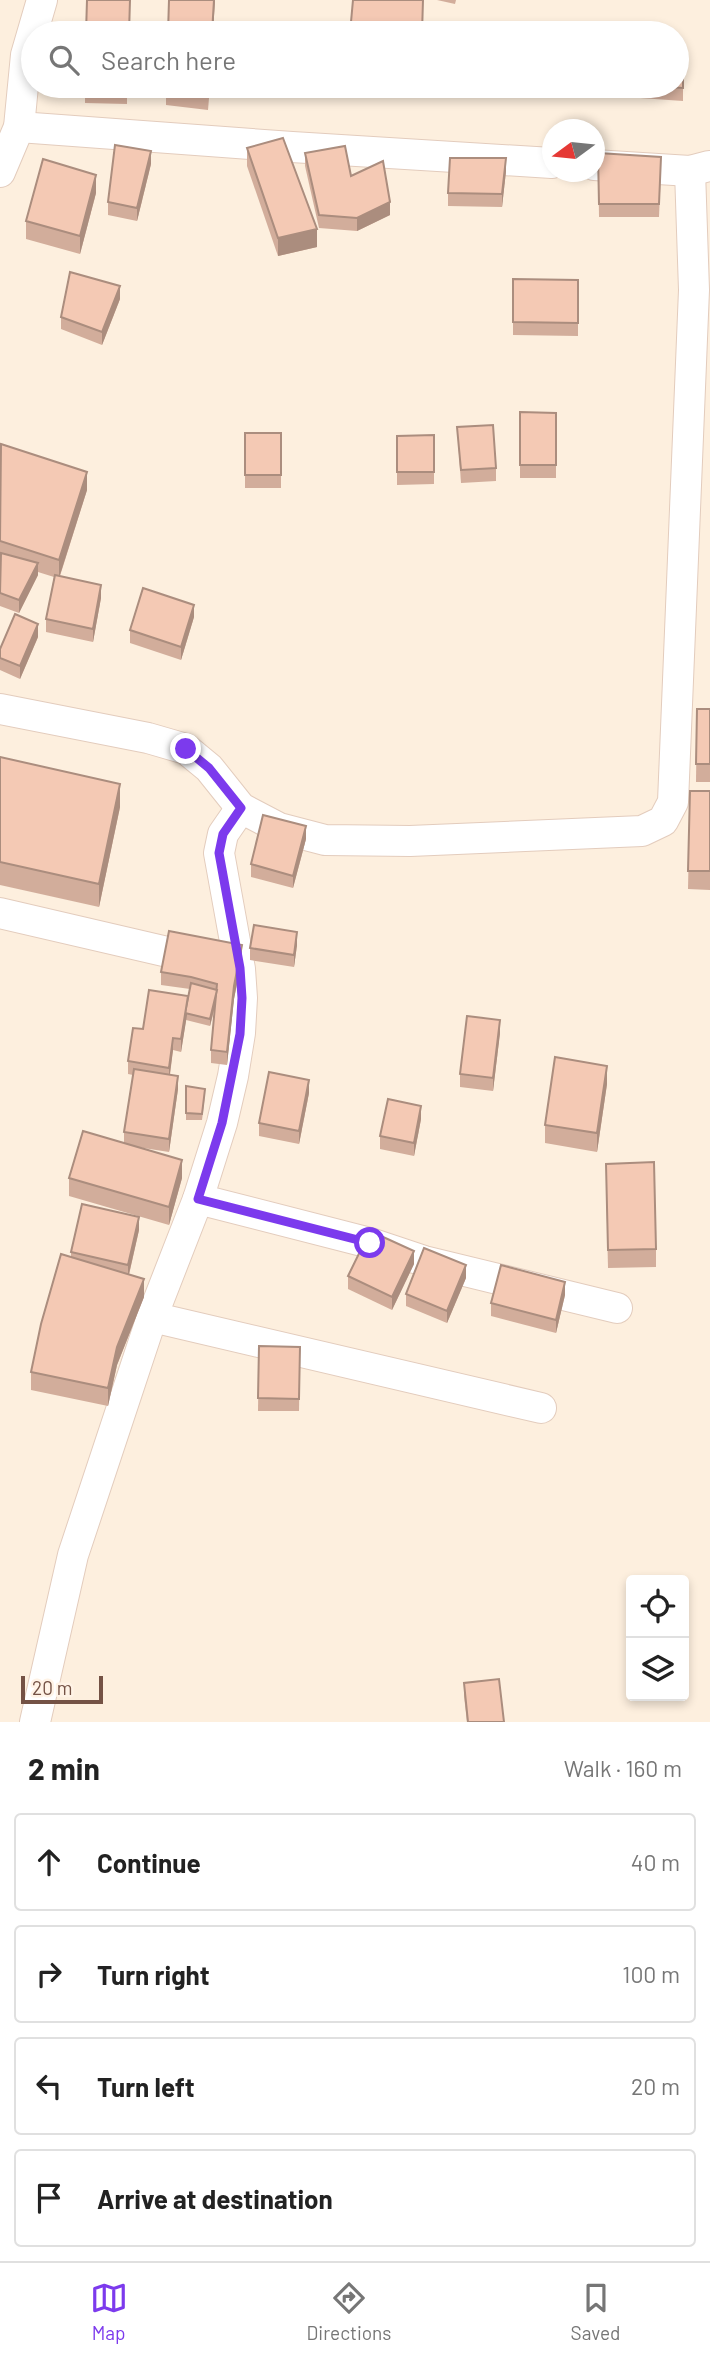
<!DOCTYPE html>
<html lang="en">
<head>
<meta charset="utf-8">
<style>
	body { margin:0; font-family:Barlow,sans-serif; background:#f6f6f6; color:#222 }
	.controls { position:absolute; right:21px; bottom:21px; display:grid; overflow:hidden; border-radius:7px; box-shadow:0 4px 10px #0003 }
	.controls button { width:63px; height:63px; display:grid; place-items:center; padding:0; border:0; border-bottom:2px solid #e0e0e0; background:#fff; color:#222; font:35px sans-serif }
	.compass { position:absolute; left:542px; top:119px; width:63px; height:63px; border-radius:50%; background:#fff; box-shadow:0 4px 10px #0003; rotate:255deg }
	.scale { position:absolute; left:21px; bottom:18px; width:82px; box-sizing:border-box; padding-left:7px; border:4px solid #745245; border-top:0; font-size:19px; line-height:24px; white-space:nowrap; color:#745245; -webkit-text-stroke:5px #fff3e6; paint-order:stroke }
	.stop { position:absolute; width:21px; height:21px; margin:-16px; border:5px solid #7c3aed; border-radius:50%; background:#fff }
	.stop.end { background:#7c3aed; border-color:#fff; box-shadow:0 2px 7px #0008 }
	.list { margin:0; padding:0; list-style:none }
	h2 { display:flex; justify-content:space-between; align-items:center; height:91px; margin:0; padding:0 28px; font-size:30px }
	h2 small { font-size:23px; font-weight:400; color:#767676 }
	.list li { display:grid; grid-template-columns:46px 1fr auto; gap:21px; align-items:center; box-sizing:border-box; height:98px; margin:0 14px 14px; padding:0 14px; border:2px solid #e0e0e0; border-radius:7px }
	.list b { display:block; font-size:26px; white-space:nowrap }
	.list em { font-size:23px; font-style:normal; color:#767676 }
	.icon { flex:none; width:38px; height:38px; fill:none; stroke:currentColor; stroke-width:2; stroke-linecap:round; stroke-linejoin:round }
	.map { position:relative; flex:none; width:710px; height:1722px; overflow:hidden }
	.search { position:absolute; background:#fff; box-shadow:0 4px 10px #0003; left:21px; right:21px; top:21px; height:77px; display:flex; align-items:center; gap:18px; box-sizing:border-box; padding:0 24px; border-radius:38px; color:#767676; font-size:26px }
	.sheet { height:539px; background:#fff }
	nav { display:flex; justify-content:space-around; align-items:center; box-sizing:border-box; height:98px; border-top:2px solid #e0e0e0; background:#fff; font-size:19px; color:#767676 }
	nav a { display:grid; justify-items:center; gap:4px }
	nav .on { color:#7c3aed }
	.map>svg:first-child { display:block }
</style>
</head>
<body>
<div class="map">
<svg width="710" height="1722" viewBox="0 0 710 1722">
	<rect width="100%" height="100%" fill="#fdefde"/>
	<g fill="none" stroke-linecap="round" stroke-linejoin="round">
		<defs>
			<g id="minor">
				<polyline points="19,127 292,147 552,163"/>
				<polyline points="594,165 690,171 709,166"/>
				<polyline points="0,172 19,127 26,55 42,0"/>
				<polyline points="0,709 148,738 186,749 209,768 241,808 279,828 325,840 410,841 642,831 663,821 673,802 694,290 690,171"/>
				<polyline points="0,913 202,960"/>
				<polyline points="198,1199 370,1243 424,1261 617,1308"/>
				<polyline points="152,1317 541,1408"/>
				<polyline points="35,1722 73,1555 152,1317 198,1199 222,1123 233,1076 240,1033 242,998 240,969 219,853 223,834 241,808"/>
			</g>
		</defs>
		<use href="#minor" stroke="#e3ccbd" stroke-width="32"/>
		<use href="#minor" stroke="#fff" stroke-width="30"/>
	</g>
	<g fill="#d2ad9b">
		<polygon points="437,0 456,0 455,4"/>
		<polygon points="683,45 683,101 626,97 626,86 677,86"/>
		<polygon points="85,86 127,86 127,104 85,103"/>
		<polygon points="166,86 210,86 208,110 166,105"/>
		<rect x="467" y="86" width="53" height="8"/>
		<polygon points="247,148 317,247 278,256 247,166"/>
		<polygon points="305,153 351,176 390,215 357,231 319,228 305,166"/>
		<polygon points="598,153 661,170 659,217 599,217"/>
		<polygon points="151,164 137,221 108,215 108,202"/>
		<polygon points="506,171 502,207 448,206 448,193"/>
		<polygon points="96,193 80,254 26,239 26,221"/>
		<polygon points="513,279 578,280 578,336 513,335"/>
		<polygon points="120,299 102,345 61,329 61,317"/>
		<polygon points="520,412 556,413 556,478 520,478"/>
		<polygon points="457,427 496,468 496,481 461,483"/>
		<rect x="245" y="433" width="36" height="55"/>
		<polygon points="397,436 434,472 434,484 397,485"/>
		<polygon points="0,447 87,490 60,576 101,598 93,642 46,632 46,619 54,577 38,572 38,575 19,613 0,606"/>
		<polygon points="194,617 181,660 130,643 130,630"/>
		<polygon points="38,637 20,679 0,670 0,649"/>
		<polygon points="697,709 710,709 710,782 696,782"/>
		<polygon points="0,757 120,807 99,907 0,885"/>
		<polygon points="690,791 710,791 710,890 688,889"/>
		<polygon points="306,839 293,888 251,877 251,864"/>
		<polygon points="297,945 294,967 250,960 250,948"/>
		<polygon points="242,958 234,999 227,1065 211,1063 211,1050 216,1004 210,1026 186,1020 181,1052 173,1050 170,1075 178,1089 169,1152 137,1147 182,1178 169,1225 69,1196 69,1178 124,1143 124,1132 133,1075 128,1074 128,1061 143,1029 188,1001 190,989 161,985 161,972"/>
		<polygon points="500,1033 493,1091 460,1087 460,1074"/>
		<polygon points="607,1084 597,1152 545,1143 545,1125"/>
		<polygon points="186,1086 205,1095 202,1120 186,1120"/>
		<polygon points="309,1093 299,1144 259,1136 259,1123"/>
		<polygon points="421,1119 414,1156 380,1149 380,1136"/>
		<polygon points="606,1182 656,1249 656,1267 608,1268"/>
		<polygon points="139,1230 129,1275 144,1297 117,1365 108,1406 31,1390 31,1372 71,1257 71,1252"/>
		<polygon points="414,1264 392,1310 348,1289 348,1276"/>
		<polygon points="466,1278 447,1323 406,1306 406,1294"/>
		<polygon points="565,1295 556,1333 491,1316 491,1303"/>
		<polygon points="259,1346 300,1347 299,1411 258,1411"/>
		<polygon points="464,1683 504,1722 467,1722 464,1696"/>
	</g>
	<g fill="#ab8d7e">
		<polygon points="214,0 215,0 213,33 212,33"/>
		<polygon points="151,151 151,164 137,221 137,208"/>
		<polygon points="506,158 506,171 502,207 502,194"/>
		<polygon points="96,175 96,193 80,254 80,236"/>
		<polygon points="390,202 390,215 357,231 357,218"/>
		<polygon points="317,229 317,247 278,256 278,238"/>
		<polygon points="120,286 120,299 102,345 102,332"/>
		<polygon points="87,472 87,490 59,578 59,560"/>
		<polygon points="38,563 38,575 19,613 19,600"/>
		<polygon points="101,585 101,598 93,642 93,629"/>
		<polygon points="194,605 194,617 181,660 181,647"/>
		<polygon points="38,624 38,637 20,679 20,666"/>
		<polygon points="120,784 120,807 99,907 99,884"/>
		<polygon points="306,826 306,839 293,888 293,876"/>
		<polygon points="297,932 297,945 294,967 294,955"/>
		<polygon points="242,945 242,958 234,999 227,1065 227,1052 234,986"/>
		<polygon points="217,991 217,997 210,1026 210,1019"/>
		<polygon points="188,996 188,1009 181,1052 181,1039"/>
		<polygon points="500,1020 500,1033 493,1091 493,1078"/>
		<polygon points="173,1038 173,1050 169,1080 169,1068"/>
		<polygon points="607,1066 607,1084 597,1152 597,1133"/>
		<polygon points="178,1076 178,1089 169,1152 169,1139"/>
		<polygon points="309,1080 309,1093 299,1144 299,1131"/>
		<polygon points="421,1106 421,1119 414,1156 414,1143"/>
		<polygon points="182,1160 182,1178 169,1225 169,1207"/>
		<polygon points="139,1217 139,1230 128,1278 128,1265"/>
		<polygon points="414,1251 414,1264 392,1310 392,1297"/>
		<polygon points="466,1265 466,1278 447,1323 447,1311"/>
		<polygon points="144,1279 144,1297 117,1365 108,1406 108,1388 117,1347"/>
		<polygon points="565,1282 565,1295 556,1333 556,1320"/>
	</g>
	<g fill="#f4c9b4" stroke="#ab8d7e" stroke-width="2">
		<polygon points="87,0 130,0 129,33 86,33"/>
		<polygon points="169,0 214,0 212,33 168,33"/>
		<polygon points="353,0 423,0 422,33 350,33"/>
		<polygon points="468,23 519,25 519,33 468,33"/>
		<polygon points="677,45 683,45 683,88 654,86 677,86"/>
		<polygon points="166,86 208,86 208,92 166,87"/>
		<polygon points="283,138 317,229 278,238 247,148"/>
		<polygon points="115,145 151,151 137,208 108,202"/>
		<polygon points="345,146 351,176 383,161 390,202 357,218 319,215 305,153"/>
		<polygon points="598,153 661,157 659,204 599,204"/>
		<polygon points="450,158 506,158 502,194 448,193"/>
		<polygon points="43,159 96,175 80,236 26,221"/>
		<polygon points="70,272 120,286 102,332 61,317"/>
		<polygon points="513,279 578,280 578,323 513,322"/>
		<polygon points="520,412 556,413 556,465 520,465"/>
		<polygon points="493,425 496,468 461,470 457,427"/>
		<rect x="245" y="433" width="36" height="42"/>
		<polygon points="434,435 434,472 397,472 397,436"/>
		<polygon points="1,444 87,472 59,560 0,541"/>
		<polygon points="1,553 38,563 19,600 0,593"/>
		<polygon points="55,575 101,585 93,629 46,619"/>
		<polygon points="143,588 194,605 181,647 130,630"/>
		<polygon points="15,614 38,624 20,666 0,658 0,649"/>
		<polygon points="697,709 710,709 710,764 696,764"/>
		<polygon points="0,757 120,784 99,884 0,862"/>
		<polygon points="690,791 710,791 710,871 688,871"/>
		<polygon points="263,815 306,826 293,876 251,864"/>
		<polygon points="254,925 297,932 294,955 250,948"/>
		<polygon points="169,931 242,945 234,986 227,1052 211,1050 217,984 191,977 161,972"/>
		<polygon points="191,983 217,990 210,1019 185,1013"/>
		<polygon points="149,990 188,996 181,1039 173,1038 169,1068 128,1061 133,1028 143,1029"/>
		<polygon points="467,1016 500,1020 493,1078 460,1074"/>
		<polygon points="555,1057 607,1066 597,1133 545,1125"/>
		<polygon points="134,1069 178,1076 169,1139 124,1132"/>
		<polygon points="269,1072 309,1080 299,1131 259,1123"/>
		<polygon points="186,1086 205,1089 202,1114 186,1113"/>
		<polygon points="388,1099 421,1106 414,1143 380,1136"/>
		<polygon points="83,1131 182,1160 169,1207 69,1178"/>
		<polygon points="654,1162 656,1249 608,1250 606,1164"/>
		<polygon points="82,1204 139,1217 128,1265 71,1252"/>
		<polygon points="370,1231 414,1251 392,1297 348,1276"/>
		<polygon points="424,1248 466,1265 447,1311 406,1294"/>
		<polygon points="61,1254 144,1279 117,1347 108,1388 31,1372 41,1324"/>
		<polygon points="501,1265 565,1282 556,1320 491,1303"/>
		<polygon points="259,1346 300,1347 299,1399 258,1398"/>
		<polygon points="499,1679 504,1722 468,1722 464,1683"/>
	</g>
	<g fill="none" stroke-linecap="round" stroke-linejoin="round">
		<polyline stroke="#7c3aed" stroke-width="9" points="186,749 209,768 241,808 223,834 219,853 240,968 242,998 240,1034 222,1123 198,1199 370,1243"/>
	</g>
</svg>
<div class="controls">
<button><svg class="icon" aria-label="locate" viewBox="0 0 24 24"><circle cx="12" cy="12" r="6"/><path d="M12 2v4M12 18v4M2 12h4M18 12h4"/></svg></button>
<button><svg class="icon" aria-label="layers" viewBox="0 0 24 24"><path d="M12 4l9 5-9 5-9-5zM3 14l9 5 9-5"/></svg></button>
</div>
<svg class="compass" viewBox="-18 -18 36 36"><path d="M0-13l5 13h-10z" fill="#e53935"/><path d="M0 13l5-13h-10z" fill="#767676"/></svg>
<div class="scale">20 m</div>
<div class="stop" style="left:370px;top:1243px"></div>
<div class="stop end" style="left:186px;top:749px"></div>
<div class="search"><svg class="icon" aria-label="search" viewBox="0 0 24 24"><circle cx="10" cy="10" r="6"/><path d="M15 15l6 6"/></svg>Search here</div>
</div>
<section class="sheet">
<h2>2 min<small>Walk · 160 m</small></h2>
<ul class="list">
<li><svg class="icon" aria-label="ahead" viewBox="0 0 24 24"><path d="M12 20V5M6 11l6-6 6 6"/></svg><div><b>Continue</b></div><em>40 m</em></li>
<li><svg class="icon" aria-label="right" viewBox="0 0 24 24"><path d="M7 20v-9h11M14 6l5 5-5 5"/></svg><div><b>Turn right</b></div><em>100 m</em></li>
<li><svg class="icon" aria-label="left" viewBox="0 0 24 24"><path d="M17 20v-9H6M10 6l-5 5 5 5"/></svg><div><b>Turn left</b></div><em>20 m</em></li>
<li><svg class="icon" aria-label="arrive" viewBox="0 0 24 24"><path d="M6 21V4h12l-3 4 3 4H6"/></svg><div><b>Arrive at destination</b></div></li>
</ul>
</section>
<nav>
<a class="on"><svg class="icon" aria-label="map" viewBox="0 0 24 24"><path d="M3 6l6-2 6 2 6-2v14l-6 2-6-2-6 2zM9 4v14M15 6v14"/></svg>Map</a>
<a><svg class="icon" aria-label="directions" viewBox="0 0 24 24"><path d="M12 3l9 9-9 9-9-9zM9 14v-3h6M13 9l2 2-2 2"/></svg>Directions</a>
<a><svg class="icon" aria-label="saved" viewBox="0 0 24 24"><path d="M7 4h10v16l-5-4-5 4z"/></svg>Saved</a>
</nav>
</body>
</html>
